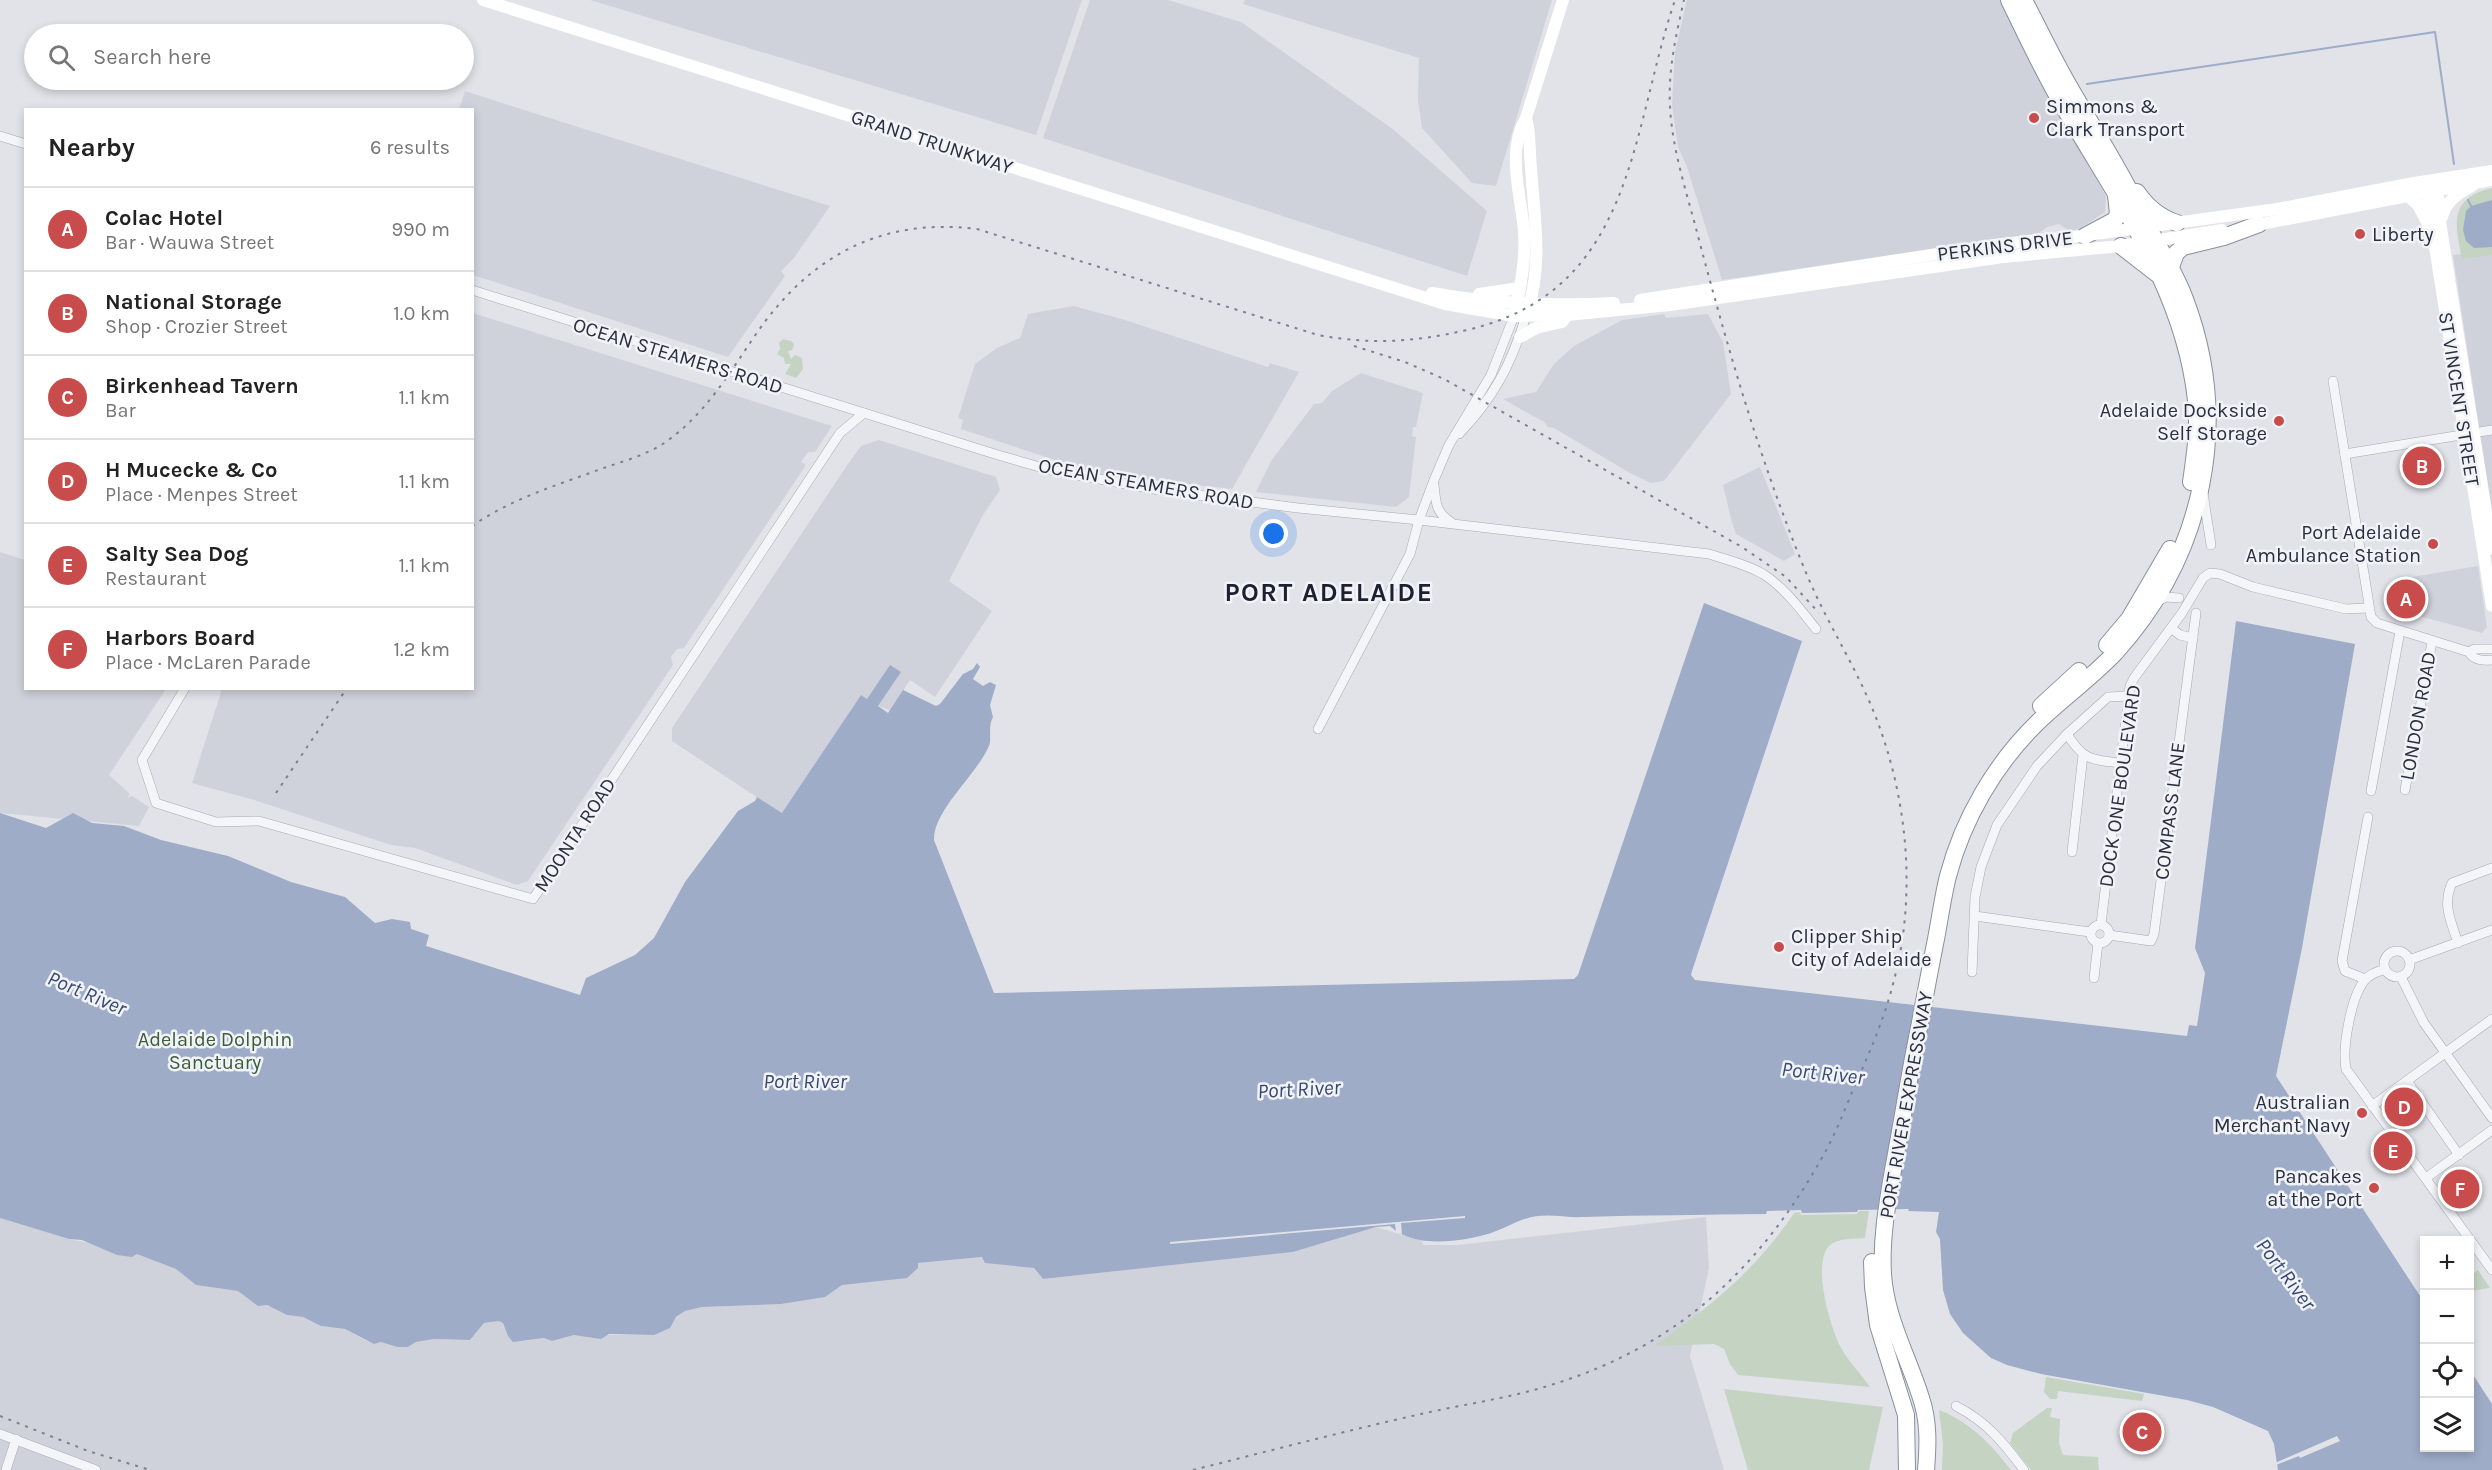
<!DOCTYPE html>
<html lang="en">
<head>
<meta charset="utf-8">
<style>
	body { margin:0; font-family:Karla,sans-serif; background:#f6f6f6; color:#222 }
	.controls { position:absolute; right:18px; bottom:18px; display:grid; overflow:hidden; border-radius:0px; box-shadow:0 3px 9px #0003 }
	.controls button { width:54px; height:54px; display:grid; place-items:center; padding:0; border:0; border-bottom:2px solid #e0e0e0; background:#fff; color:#222; font:30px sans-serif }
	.you { position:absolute; left:1274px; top:534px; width:21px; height:21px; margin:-15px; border:4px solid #fff; border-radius:50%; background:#1a73e8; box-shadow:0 0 0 9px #1a73e833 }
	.badge { display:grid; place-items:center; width:39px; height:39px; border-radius:50%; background:#c94c4c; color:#fff; font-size:20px; font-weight:700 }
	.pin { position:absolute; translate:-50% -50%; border:3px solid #fff; box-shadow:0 2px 6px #0006 }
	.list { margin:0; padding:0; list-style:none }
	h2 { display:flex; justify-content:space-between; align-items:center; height:78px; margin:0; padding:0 24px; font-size:26px }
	h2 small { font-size:20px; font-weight:400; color:#767676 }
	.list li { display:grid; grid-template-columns:39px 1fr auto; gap:18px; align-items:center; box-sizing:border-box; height:84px; padding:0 24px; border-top:2px solid #e0e0e0 }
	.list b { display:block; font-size:22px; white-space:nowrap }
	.list p { margin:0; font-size:20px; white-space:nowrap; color:#767676 }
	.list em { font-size:20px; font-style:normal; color:#767676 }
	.icon { flex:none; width:33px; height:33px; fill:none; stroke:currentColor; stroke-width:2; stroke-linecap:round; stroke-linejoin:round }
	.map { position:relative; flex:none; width:2492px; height:1470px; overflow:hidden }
	.search { position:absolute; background:#fff; box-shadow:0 3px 9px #0003; left:24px; top:24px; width:450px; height:66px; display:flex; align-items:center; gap:15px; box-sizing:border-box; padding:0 21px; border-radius:33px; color:#767676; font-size:22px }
	.panel { position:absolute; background:#fff; box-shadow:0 3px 9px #0003; left:24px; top:108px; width:450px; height:582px; border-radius:0px }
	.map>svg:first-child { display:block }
</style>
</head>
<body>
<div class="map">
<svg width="2492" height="1470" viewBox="0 0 2492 1470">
	<rect width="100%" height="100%" fill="#e1e3e9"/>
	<g fill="#d0d2db">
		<polygon points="590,0 1082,0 1036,135"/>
		<polygon points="1090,0 1168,0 1241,22 1394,130 1487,211 1467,276 1043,138"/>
		<polygon points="1245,0 1552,0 1496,186 1472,183 1422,128 1418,100 1419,58 1243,4"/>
		<polygon points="1687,0 2004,0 2106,197 2105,212 2079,229 2070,231 2059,224 2047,227 2039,233 1722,280 1687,167 1678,147 1672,105 1675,52"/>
		<polygon points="465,91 524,110 830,206 794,258 781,271 785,276 728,357 473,275 472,110 459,109"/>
		<polygon points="2492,250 2492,511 2453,255"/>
		<polygon points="1074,306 1125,320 1268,367 1270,363 1299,372 1232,489 1097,474 961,429 963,420 958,418 975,364 997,348 1020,338 1028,314"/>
		<polygon points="473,313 832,426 815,452 808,452 801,462 806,465 684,648 677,649 671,657 673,665 669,671 528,881 517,885 415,848 391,845 254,800 192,783 222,689 472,688"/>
		<polygon points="1664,314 1666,318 1708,314 1723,342 1731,394 1664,481 1651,483 1630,473 1554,428 1548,427 1544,422 1503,399 1536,392 1554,364 1574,346 1622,320"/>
		<polygon points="1361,373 1423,393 1416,427 1413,427 1412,436 1416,437 1409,497 1396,507 1256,492 1271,461 1314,404 1322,403 1332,391"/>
		<polygon points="879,440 996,477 1000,490 983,515 949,581 992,611 935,697 910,680 890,710 878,706 900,672 890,666 867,699 861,695 782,814 672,741 672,728 848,464 861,446"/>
		<polygon points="1760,467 1795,554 1784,561 1736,534 1731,519 1723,485"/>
		<polygon points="0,552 25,560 26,688 166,689 109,775 130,794 127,798 132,796 149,807 139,826 0,813"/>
		<polygon points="2478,566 2487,627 2482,633 2397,610 2394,580"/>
		<polygon points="1706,1217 1709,1268 1690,1356 1724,1470 0,1470 0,1218 69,1239 137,1253 176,1269 196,1285 238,1291 287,1315 303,1317 321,1326 345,1329 367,1341 374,1343 381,1342 397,1347 408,1347 416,1342 434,1339 470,1340 484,1323 499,1321 503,1323 508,1336 523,1341 544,1338 552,1341 574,1335 654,1335 685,1311 702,1307 781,1304 842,1285 918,1268 918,1263 983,1257 1034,1268 1043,1279 1293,1252 1376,1227 1422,1241 1423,1245 1458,1245"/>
	</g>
	<g fill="#c5d3c3">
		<path d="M 2492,188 L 2492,255 L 2462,259 C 2455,225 2448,198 2492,188 Z"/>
		<polygon points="783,339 791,341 794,344 792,350 788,351 791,359 795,355 802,358 803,369 796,378 785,374 791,364 785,364 784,358 777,354 780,349 779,343"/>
		<path d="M 1859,1211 L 1869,1211 L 1865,1238 C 1856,1239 1841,1238 1833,1243 C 1809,1256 1830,1326 1840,1346 C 1848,1361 1861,1374 1870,1387 L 1738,1375 L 1730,1364 L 1724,1349 L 1714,1344 L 1654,1346 C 1709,1308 1757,1269 1794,1213 L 1800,1212 L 1801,1215 L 1857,1214 Z"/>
		<polygon points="2478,1270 2490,1288 2470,1291 2470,1276"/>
		<polygon points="2046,1377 2144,1394 2142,1401 2058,1391 2057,1399 2050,1399 2044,1392"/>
		<polygon points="1724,1389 1883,1407 1869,1470 1748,1470"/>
		<polygon points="2047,1408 2052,1408 2050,1417 2060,1419 2059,1443 2063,1455 2098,1457 2099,1470 2031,1470 2010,1443 2013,1433"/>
		<path d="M 1939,1410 C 1970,1422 1991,1444 2011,1470 L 1942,1470 L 1943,1444 Z"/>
	</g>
	<g fill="#9eacc8">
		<polygon points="2492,200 2492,247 2474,248 2466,241 2463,230 2466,211 2471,206"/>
		<path d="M 1704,603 L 1802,641 L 1692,971 L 1691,975 L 1695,980 L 2187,1036 L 2189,1025 L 2197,1026 L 2205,973 L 2195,948 L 2236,621 L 2355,644 L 2302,948 L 2276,1076 L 2424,1302 L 2424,1448 L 2470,1448 L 2470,1370 L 2492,1404 L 2492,1470 L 2278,1470 L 2274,1444 L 2268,1431 L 2213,1407 L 2187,1400 L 2041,1374 L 2007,1365 L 1991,1358 L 1963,1333 L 1950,1314 L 1943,1290 L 1940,1239 L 1936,1232 L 1939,1212 L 1908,1211 L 1909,1209 L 1858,1210 L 1857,1212 L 1802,1213 L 1801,1210 L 1767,1211 L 1766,1214 C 1705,1215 1644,1215 1583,1217 C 1568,1218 1553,1214 1538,1216 C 1520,1218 1507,1228 1491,1233 C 1461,1242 1414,1249 1390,1226 L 1376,1227 L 1293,1252 L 1043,1279 L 1034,1268 L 985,1263 L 982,1257 L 918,1263 L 918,1268 L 907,1278 L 842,1285 L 825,1297 L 781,1304 L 702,1307 L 685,1311 L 676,1317 L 670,1328 L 654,1335 L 609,1334 L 601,1339 L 574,1335 L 552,1341 L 544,1338 L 513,1342 L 508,1336 L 503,1323 L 499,1321 L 484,1323 L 470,1340 L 434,1339 L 416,1342 L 408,1347 L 397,1347 L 381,1342 L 374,1344 L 345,1329 L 321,1326 L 303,1317 L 287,1315 L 267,1305 L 258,1306 L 238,1291 L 196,1285 L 176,1269 L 137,1254 L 132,1257 L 117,1255 L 82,1240 L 69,1239 L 0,1218 L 0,813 L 46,828 L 73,813 L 92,823 L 124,826 L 161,840 L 228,856 L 291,882 L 345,897 L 375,923 L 392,919 L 410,922 L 411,929 L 429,935 L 426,946 L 580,995 L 586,978 L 635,955 L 654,938 L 685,882 L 738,811 L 755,801 L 757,797 L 782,813 L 861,695 L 867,699 L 890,665 L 901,672 L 878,706 L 888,713 L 903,690 L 936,706 L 940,704 L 963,674 L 973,669 L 977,663 L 980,667 L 973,679 L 983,686 L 990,682 L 996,685 L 990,705 L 993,717 C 987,728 993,739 988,748 C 976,775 933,811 934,840 L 994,993 L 1574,979 L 1578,975 Z"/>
	</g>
	<g fill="#e1e3e9">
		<polygon points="1465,1216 1465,1218 1401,1223 1402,1234 1396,1232 1395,1224 1170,1244 1170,1242"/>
		<polygon points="2337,1436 2340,1441 2300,1458 2299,1456 2276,1465 2275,1463"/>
	</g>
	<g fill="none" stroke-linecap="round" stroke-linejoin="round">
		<g stroke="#9eacc8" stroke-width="2">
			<polyline points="2087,84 2435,32 2454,164"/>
			<polyline points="2468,200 2471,206"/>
		</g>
		<defs>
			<g id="street">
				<polyline points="0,136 26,144"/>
				<path d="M 472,290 L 998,455 L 1050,470 L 1159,490 L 1298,508 L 1419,520 L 1709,554 C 1727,560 1746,564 1763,574 C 1784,587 1801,610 1816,629"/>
				<path d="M 2333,381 L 2371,617 L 2377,623 L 2469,652 C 2473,660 2484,661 2492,660"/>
				<path d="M 1459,434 C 1494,397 1511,365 1526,316"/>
				<polyline points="2345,454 2492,430"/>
				<path d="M 1434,485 C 1436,502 1435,512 1451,522"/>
				<polyline points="2203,493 2211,545"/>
				<polyline points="2156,602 2166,597 2179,598"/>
				<polyline points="2171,628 2180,635 2193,638"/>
				<polyline points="2469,652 2474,649 2492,649"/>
				<polyline points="185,688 142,760 156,803 216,822 259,821 533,899 830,448 840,433 864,413"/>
				<polyline points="1318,729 1410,554 1419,520 1434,480 1449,445 1491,375 1514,316"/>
				<path d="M 2067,734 C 2083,760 2091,760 2121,763"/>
				<polyline points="2405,790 2432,642"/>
				<polyline points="2371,791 2400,631"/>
				<polyline points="2072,852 2083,755"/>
				<polyline points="1975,916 2090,932"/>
				<polyline points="2101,924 2130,686 2134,678 2182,613 2203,578 2210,573 2220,574 2253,587 2346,609 2367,608"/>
				<circle cx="2100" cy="934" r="9"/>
				<polyline points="2109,935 2151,941 2154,934 2196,613"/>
				<path d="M 2458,943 C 2451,921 2442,905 2452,883 L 2492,868"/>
				<circle cx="2397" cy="964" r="13"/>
				<polyline points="2409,960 2492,930"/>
				<path d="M 2385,969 C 2377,972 2369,974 2364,981 C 2351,998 2342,1047 2346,1069 L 2492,1270"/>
				<polyline points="1972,972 1975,897 1981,867 1997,825 2037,766 2067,734 2108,697 2129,696"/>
				<polyline points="2401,977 2424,1023 2492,1118"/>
				<polyline points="2094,978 2098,943"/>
				<polyline points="2365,979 2345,971 2342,961 2368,817"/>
				<polyline points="2407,1081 2459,1155"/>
				<polyline points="2372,1106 2492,1019"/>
				<polyline points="2426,1178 2492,1130"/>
				<path d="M 1956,1406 C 1987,1422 2003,1442 2024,1470"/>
				<polyline points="0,1434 96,1470"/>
				<polyline points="6,1470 16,1439"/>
			</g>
			<g id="highway">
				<path d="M 2009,0 C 2027,37 2044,74 2065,109 C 2119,202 2184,290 2196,400 C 2199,427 2195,455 2191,482"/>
				<path d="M 2137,192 C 2147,207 2161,218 2177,223"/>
				<polyline points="2085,236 2115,220 2118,214 2116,195"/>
				<polyline points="2121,246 2157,274"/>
				<polyline points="2171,267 2176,253 2183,247 2224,237 2259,224"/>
				<polyline points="2107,645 2129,619 2170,549"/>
				<polyline points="2041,706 2079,671"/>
				<polyline points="1872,1262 1873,1287 1878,1325 1906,1415 1907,1470"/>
				<path d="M 1926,1470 C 1928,1446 1929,1421 1921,1398 C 1908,1356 1886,1319 1883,1274 C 1881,1239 1887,1205 1893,1170 C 1900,1133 1906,1096 1913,1058 C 1921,1019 1928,979 1936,939 C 1940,918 1943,896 1948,876 C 1963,819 1995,764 2037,723 C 2062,699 2091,678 2115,653 C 2204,555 2232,423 2185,299 C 2174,269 2155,242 2141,213 C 2120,169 2093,128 2069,86 C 2053,58 2039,29 2024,0"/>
			</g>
		</defs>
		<use href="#street" stroke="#a6a9b3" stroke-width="10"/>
		<use href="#highway" stroke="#898f9f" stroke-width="18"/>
		<use href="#street" stroke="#f4f5f8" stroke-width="9"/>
		<g stroke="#fff" stroke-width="12">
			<polyline points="483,0 1445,304 1514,316 1567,315 1670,305 2003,257 2121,246 2222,230"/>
			<path d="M 1526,118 C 1531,134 1529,151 1531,168 C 1534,218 1543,260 1528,310"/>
			<polyline points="2431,181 2427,191 2432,228 2492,606"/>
			<polyline points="2433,184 2438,197 2440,222 2492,549"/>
			<polyline points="2407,195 2418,205 2429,226"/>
			<path d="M 2442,217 C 2446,201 2457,194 2472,186"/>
			<polyline points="2251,226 2492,180"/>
			<polyline points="2095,234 2277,209 2414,183 2492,171"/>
			<path d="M 1432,293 C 1492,304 1553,306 1614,303"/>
			<polyline points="1479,294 1520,288"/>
			<polyline points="1640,300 2002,244 2082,236"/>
			<path d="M 1515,311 C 1521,286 1526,257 1524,232 C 1521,194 1506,152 1526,118 L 1563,0"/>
			<polyline points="1520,337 1536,328 1562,322 1567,315"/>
		</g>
		<use href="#highway" stroke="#fff" stroke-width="16"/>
		<g stroke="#7b8192" stroke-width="2" stroke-dasharray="3 6" stroke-linecap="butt">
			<polyline points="1354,346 1405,362 1444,379 1742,547 1786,577 1819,613"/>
			<path d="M 472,526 C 511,499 557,485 601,469 C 623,461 648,455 667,441 C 705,414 729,374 754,337 C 808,257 880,217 977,229 L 1318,335 C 1372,345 1414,342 1467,330 C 1635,291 1630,133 1675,0"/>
			<polyline points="276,793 347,688"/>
			<polyline points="0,1416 88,1451 150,1470"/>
			<path d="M 1193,1470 C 1269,1451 1345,1431 1421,1414 C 1465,1404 1511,1398 1554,1384 C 1679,1345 1760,1268 1823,1156 C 1836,1133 1845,1109 1855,1085 C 1870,1052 1884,1019 1893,984 C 1917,897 1908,799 1875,715 C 1856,667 1827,623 1807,575 C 1762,467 1729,353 1699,240 C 1688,196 1672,151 1670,106 C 1668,70 1676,35 1684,0"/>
		</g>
	</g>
	<g fill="#c94c4c" stroke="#f1f3f7" stroke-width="2">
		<circle cx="2034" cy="118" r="6"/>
		<circle cx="2360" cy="234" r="6"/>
		<circle cx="2279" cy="421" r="6"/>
		<circle cx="2433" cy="544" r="6"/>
		<circle cx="1779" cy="947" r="6"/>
		<circle cx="2362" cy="1113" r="6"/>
		<circle cx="2374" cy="1188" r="6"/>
	</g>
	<g text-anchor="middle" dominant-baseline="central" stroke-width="5" stroke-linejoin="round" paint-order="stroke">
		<g font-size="20" fill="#2a2f40" stroke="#f1f3f7" text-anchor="end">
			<text x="2046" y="106" text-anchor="start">Simmons &amp;<tspan x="2046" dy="23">Clark Transport</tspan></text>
			<text x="2372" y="234" text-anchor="start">Liberty</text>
			<text x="2267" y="410">Adelaide Dockside<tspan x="2267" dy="23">Self Storage</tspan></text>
			<text x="2421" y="532">Port Adelaide<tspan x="2421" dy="23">Ambulance Station</tspan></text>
			<text x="1791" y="936" text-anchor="start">Clipper Ship<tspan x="1791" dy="23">City of Adelaide</tspan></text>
			<text x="2350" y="1102">Australian<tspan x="2350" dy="23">Merchant Navy</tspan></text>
			<text x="2362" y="1176">Pancakes<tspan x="2362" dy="23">at the Port</tspan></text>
		</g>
		<g font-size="20" fill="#2a2f40" stroke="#f1f3f7">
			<text transform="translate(932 142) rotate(18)">GRAND TRUNKWAY</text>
			<text transform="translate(2005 246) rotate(-7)">PERKINS DRIVE</text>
			<text transform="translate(678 356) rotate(17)">OCEAN STEAMERS ROAD</text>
			<text transform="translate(2459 399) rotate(81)">ST VINCENT STREET</text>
			<text transform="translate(1146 484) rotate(10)">OCEAN STEAMERS ROAD</text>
			<text transform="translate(2418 716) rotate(-80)">LONDON ROAD</text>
			<text transform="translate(2120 786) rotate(-82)">DOCK ONE BOULEVARD</text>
			<text transform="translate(2170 811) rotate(-83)">COMPASS LANE</text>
			<text transform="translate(575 835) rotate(-57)">MOONTA ROAD</text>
			<text transform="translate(1906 1105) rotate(-80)">PORT RIVER EXPRESSWAY</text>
		</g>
		<g font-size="20" fill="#3a5c38" stroke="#f1f3f7">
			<text x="215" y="1039">Adelaide Dolphin<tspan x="215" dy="23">Sanctuary</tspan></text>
		</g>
		<g font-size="21" font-style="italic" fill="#364873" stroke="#f1f3f7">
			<text transform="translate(87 993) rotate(23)">Port River</text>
			<text transform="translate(1823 1073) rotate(6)">Port River</text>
			<text x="805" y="1081">Port River</text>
			<text transform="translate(1299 1089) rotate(-3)">Port River</text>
			<text transform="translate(2286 1274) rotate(53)">Port River</text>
		</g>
		<g font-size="26" font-weight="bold" letter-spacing="1.5" fill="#1c2031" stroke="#f1f3f7">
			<text x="1329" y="592">PORT ADELAIDE</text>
		</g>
	</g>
</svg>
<div class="controls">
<button>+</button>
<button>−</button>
<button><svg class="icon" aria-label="locate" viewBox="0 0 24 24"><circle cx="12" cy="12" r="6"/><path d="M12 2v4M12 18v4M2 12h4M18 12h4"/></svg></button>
<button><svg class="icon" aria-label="layers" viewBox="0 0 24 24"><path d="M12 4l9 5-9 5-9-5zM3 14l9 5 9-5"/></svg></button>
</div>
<div class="you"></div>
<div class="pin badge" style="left:2406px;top:599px">A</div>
<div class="pin badge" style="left:2422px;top:466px">B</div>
<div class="pin badge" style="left:2142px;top:1432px">C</div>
<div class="pin badge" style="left:2404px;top:1107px">D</div>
<div class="pin badge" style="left:2393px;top:1151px">E</div>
<div class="pin badge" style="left:2460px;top:1189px">F</div>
<div class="search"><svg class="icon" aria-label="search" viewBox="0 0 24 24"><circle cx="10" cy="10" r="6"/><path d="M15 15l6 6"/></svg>Search here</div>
<section class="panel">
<h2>Nearby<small>6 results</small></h2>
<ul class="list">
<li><span class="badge">A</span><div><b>Colac Hotel</b><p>Bar · Wauwa Street</p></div><em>990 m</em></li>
<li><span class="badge">B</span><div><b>National Storage</b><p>Shop · Crozier Street</p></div><em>1.0 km</em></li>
<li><span class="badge">C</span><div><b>Birkenhead Tavern</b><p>Bar</p></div><em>1.1 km</em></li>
<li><span class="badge">D</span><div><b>H Mucecke &amp; Co</b><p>Place · Menpes Street</p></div><em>1.1 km</em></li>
<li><span class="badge">E</span><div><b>Salty Sea Dog</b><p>Restaurant</p></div><em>1.1 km</em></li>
<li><span class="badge">F</span><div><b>Harbors Board</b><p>Place · McLaren Parade</p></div><em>1.2 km</em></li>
</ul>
</section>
</div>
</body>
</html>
